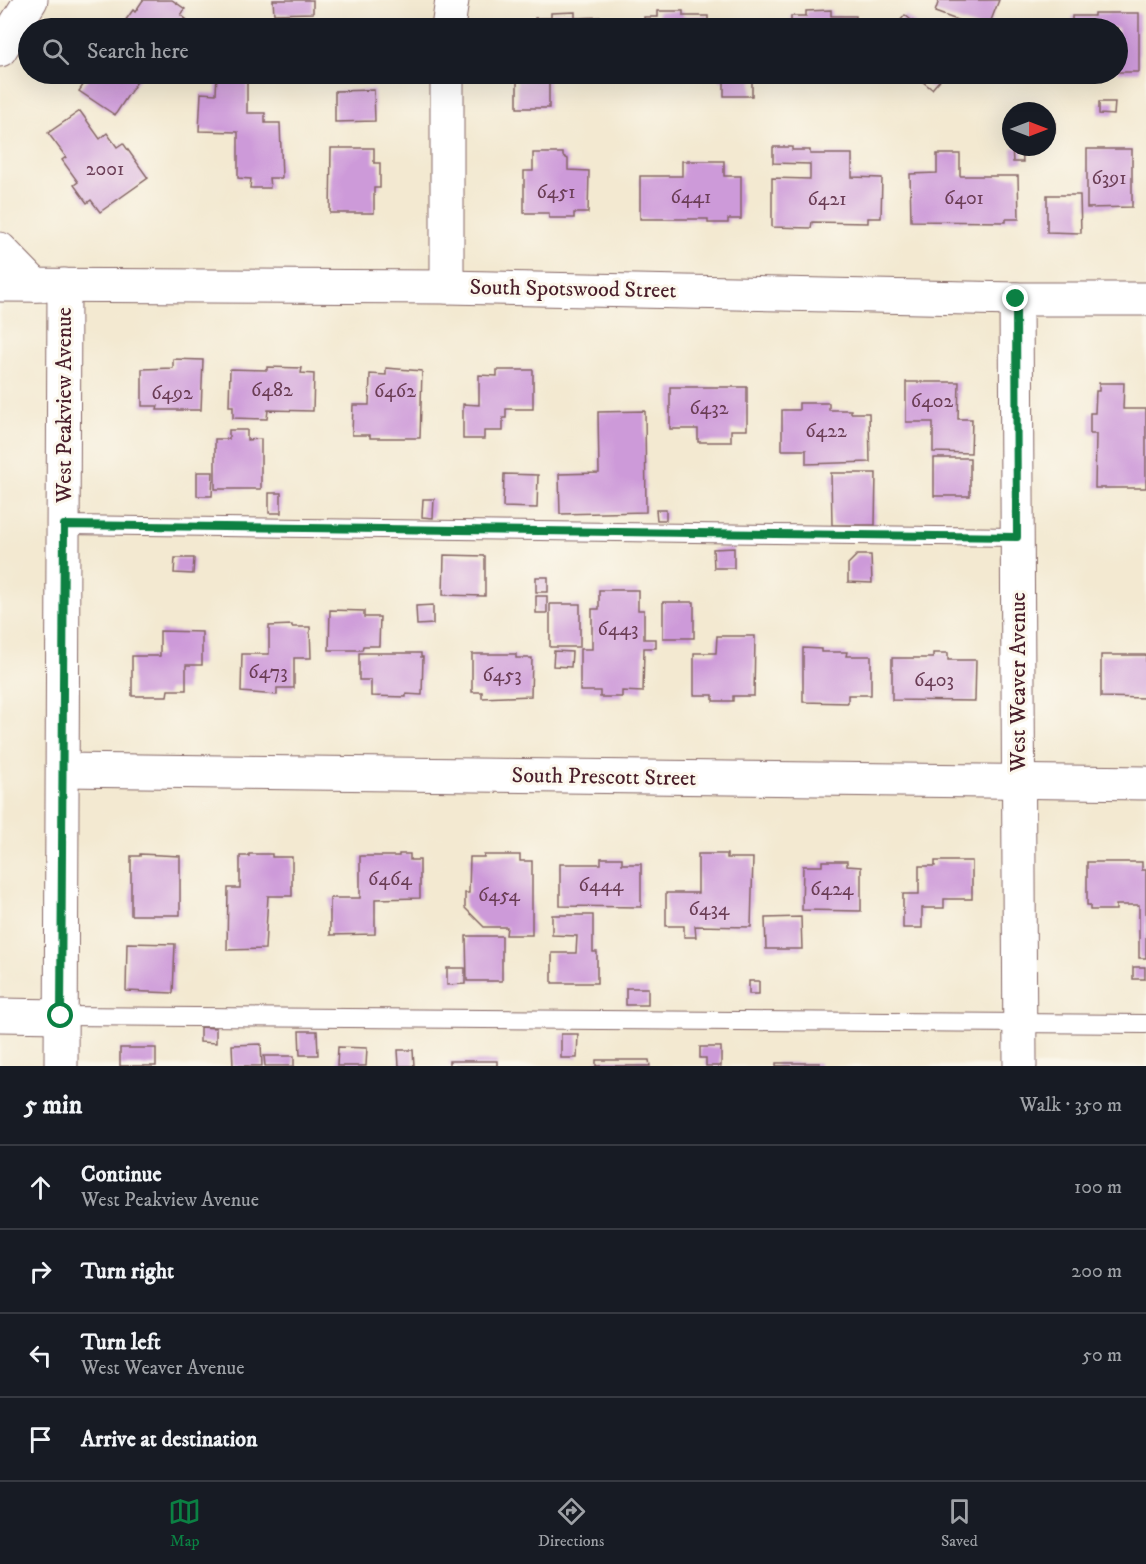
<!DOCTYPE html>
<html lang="en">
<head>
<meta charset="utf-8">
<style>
	body { margin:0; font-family:"IM FELL DW Pica",serif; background:#242831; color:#f1f3f6 }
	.compass { position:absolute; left:1002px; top:102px; width:54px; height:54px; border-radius:50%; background:#171b24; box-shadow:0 6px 24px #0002; rotate:90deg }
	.stop { position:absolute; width:18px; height:18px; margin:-14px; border:4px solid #0b8043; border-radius:50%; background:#fff }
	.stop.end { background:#0b8043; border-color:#fff; box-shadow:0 2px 6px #0008 }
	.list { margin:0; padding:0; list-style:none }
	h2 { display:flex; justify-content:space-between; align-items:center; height:78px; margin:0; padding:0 24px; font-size:26px }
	h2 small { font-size:20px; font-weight:400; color:#9ea1a6 }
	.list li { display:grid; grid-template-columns:39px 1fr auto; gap:18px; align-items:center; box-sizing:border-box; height:84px; padding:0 24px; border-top:2px solid #363941 }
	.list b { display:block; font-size:22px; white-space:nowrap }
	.list p { margin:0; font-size:20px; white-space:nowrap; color:#9ea1a6 }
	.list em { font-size:20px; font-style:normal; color:#9ea1a6 }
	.icon { flex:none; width:33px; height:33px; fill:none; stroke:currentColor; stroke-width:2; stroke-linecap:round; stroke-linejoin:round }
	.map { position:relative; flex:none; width:1146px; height:1066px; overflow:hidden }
	.search { position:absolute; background:#171b24; box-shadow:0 6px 24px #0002; left:18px; right:18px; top:18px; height:66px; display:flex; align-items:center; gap:15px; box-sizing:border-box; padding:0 21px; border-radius:33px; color:#9ea1a6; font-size:22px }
	.sheet { height:414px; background:#171b24 }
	nav { display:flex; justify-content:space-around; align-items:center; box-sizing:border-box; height:84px; border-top:2px solid #363941; background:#171b24; font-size:16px; color:#9ea1a6 }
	nav a { display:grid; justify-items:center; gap:3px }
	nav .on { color:#0b8043 }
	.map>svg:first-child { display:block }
</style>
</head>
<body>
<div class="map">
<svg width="1146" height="1066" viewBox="0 0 1146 1066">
	<rect width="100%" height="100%" fill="#fbf7ec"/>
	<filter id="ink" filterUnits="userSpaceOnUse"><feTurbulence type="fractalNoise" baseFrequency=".0167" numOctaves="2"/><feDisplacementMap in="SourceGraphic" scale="12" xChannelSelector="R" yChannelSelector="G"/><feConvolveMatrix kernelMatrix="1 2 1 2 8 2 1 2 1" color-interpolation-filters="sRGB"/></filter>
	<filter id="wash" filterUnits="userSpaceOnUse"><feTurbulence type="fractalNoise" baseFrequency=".008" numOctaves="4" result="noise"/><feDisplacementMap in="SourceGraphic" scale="24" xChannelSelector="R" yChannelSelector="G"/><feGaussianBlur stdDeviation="1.35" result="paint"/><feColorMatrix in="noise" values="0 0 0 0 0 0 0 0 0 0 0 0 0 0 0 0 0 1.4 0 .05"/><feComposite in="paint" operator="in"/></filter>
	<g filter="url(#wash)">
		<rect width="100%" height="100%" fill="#f3e9d1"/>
		<g id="blocks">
			<g fill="#cd9ad9">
				<polygon points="143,0 172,0 185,9 181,15 187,20 182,28 120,28 133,10 135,12"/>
				<polygon points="273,0 313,0 313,13 274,14"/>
				<polygon points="939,0 999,0 988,28 979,28 935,12"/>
				<polygon points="831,10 831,16 856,16 856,28 791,28 791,16 806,16 806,11"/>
				<polygon points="658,11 683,11 683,16 708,16 708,28 644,28 644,17 658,17"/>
				<polygon points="575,12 575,18 600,17 600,28 535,28 535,18 551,18 551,13"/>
				<polygon points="1094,13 1139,13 1139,72 1118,72 1118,28 1072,28 1072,16 1094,16"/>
				<polygon points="905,15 921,28 894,28"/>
				<polygon points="85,74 142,74 115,115 79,91 88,78"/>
				<polygon points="217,74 247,74 247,113 265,113 265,123 280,123 282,178 269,178 270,188 250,188 251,179 238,178 238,132 199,131 201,93 216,94"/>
				<rect x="517" y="74" width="32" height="34"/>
				<rect x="570" y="74" width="29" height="2"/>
				<polygon points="720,74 756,74 756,80 752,80 752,96 724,96 724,81 720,81"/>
				<polygon points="913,74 945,74 932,89"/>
				<polygon points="374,90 375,121 335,122 335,91"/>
				<polygon points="1099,102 1115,102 1114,115 1099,114"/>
				<polygon points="80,111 100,139 107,133 117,147 123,143 148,178 100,212 91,200 87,203 74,185 78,182 62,160 66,157 48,133"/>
				<rect x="1047" y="120" width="8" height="12"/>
				<polygon points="773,147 792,147 792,150 810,150 810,154 852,154 852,177 882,178 881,218 868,218 868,223 812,222 811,228 772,227 772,178 810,179 810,164 773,163"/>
				<polygon points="1022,147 1023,162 1013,162 1012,148"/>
				<polygon points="331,148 374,148 374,163 380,163 380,188 374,188 374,213 330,213"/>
				<polygon points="1087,149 1132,149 1132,207 1087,208"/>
				<polygon points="533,153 563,153 563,156 568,159 568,170 589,171 588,213 574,213 574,218 549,218 549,213 524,213 524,171 533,171"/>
				<polygon points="937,154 960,154 960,176 1018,176 1019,219 1006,219 1006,222 911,221 910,174 937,173"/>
				<polygon points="682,161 724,161 724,176 741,176 741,219 728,219 728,223 708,223 708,219 640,219 640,176 682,176"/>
				<polygon points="1047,195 1080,195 1081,233 1047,232"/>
				<polygon points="173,359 203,360 201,410 157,410 158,406 142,406 142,369 173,368"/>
				<polygon points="267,367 302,368 301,373 314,374 313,411 268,410 267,419 233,418 233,406 229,406 230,369 267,370"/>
				<polygon points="386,368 422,371 420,438 370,438 370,435 352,435 353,405 369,405 370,374 386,375"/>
				<polygon points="497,370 533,370 533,409 506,409 506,418 503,418 503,431 484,431 484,439 463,439 463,404 479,405 479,375 497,376"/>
				<polygon points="906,382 959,382 958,419 972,419 971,453 933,452 933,422 906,422"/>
				<polygon points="1099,383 1124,383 1123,409 1146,409 1146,488 1095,488 1096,434 1090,434 1090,413 1095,413 1096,391 1099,391"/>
				<polygon points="670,387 747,387 747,430 731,430 731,442 698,442 698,429 670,429"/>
				<polygon points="799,403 829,403 829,410 851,410 851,413 869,413 870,462 806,464 806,450 782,450 782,410 799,410"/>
				<polygon points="645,411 646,512 560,514 559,474 599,473 598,412"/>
				<polygon points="229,430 247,430 247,440 261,439 261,489 215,489 215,439 229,439"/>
				<rect x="934" y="458" width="36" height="38"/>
				<polygon points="197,472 213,472 212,496 197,496"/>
				<polygon points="831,473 876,473 875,525 832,525"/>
				<polygon points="504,474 538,475 537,508 503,507"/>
				<rect x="269" y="493" width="12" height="20"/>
				<polygon points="423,499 434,499 433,518 422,517"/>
				<polygon points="656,510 666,510 666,520 657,520"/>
				<polygon points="734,548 734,568 714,568 713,549"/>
				<polygon points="444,555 485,556 485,596 443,595"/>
				<polygon points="857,555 871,555 872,583 848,582 848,564"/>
				<polygon points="175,558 194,558 193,574 174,573"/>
				<rect x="536" y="577" width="12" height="15"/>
				<polygon points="599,590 638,590 638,610 644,610 644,639 656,639 656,648 644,648 643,692 622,691 622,697 600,697 600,691 580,691 580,649 592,649 592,609 599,609"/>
				<rect x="536" y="596" width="11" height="17"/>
				<rect x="663" y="602" width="31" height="36"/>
				<rect x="550" y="604" width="30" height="43"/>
				<polygon points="433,605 433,624 417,625 416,606"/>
				<polygon points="330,610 364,611 364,617 380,617 379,646 363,646 362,650 329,650"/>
				<polygon points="292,625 292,627 310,627 311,658 294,658 294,688 277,688 277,695 241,692 242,654 269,654 269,626"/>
				<polygon points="160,631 202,632 202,665 186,665 186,690 168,690 167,696 132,696 132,656 160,656"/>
				<polygon points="717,636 755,636 754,696 733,696 733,701 713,701 713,695 694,695 694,653 716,653"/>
				<polygon points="803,648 821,649 821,652 847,652 846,656 871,656 871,695 848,695 848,703 803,702"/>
				<polygon points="554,651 572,652 571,667 553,666"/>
				<polygon points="359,653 421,653 421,657 423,657 422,695 406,694 406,697 371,696 371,680 359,680"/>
				<polygon points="933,653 948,653 948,660 976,660 975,701 892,700 892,658 933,658"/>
				<polygon points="472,654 516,654 516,658 532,658 531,696 482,698 482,692 472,692"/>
				<polygon points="1101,655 1146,655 1146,698 1101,697"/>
				<polygon points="140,854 180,856 180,915 131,915 131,856 140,856"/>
				<polygon points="249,854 272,854 272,857 292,857 292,896 268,896 265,949 227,950 228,888 240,888 240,856 249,856"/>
				<polygon points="399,854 410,854 410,860 420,860 420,898 375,899 375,934 330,935 330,898 360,898 360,856 399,856"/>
				<polygon points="698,854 727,854 727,858 753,858 751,927 695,926 696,937 684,937 684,926 666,926 666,893 698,893"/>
				<polygon points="484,855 520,855 520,861 532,861 532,935 506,935 507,927 484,927 465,908 465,893 469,893 470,857 484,857"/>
				<polygon points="601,858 622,858 622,864 641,864 641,907 560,906 560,864 601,864"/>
				<polygon points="822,861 847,861 847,866 861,867 861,911 802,910 803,866 822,866"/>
				<polygon points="935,861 972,861 972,899 944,899 944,908 922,908 922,928 903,928 903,894 919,894 919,866 935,866"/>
				<polygon points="1087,862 1142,862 1142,870 1146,870 1146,958 1139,958 1139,905 1116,905 1116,910 1090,910 1090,905 1087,905"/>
				<polygon points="552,915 593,915 593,952 597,952 597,983 552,983 552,953 576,953 577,936 552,935"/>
				<polygon points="801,917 802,949 766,949 765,918"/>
				<polygon points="466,936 502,936 502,981 467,981"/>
				<polygon points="127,943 175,944 173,993 126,991"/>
				<rect x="1133" y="967" width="12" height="12"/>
				<polygon points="447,968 465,968 465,984 447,985"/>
				<rect x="749" y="981" width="10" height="13"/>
				<rect x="626" y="988" width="22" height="17"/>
				<polygon points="200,1027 216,1028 216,1043 200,1042"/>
				<polygon points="299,1031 317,1031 318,1055 300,1055"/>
				<polygon points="561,1034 578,1034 577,1058 561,1058"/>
				<polygon points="261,1044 262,1066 233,1066 232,1045"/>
				<polygon points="338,1047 367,1048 366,1066 337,1066"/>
				<polygon points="700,1047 721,1047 721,1066 706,1066 706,1058 700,1058"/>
				<rect x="120" y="1048" width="36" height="18"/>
				<polygon points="398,1050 413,1050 414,1066 399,1066"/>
				<polygon points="264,1056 294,1056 294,1066 265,1066"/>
				<polygon points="596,1060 649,1060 650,1066 596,1066"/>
				<rect x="449" y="1061" width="48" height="5"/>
				<polygon points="776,1063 820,1063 819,1066 776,1066"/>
			</g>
		</g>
	</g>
	<g filter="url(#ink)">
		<use href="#blocks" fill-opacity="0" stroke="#856665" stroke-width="1.5"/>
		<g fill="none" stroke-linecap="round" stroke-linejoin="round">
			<defs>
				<g id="service">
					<polyline points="64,525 1017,537"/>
					<polyline points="61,1016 1146,1024"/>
				</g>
				<g id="minor">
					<polyline points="448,28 452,0"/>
					<polyline points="0,249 35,285"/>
					<polyline points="0,285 447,287 1016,299 1146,299"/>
					<polyline points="447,287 447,74"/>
					<polyline points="1016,299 1020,1066"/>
					<polyline points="63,770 1146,783"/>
					<polyline points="0,1015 61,1016"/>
					<polyline points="61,1066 64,285"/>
				</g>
				<polyline id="tertiary" points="0,50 31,0"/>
			</defs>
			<use href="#service" stroke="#856665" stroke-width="20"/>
			<use href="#minor" stroke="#856665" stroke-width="35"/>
			<use href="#tertiary" stroke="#856665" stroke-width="35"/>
			<use href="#service" stroke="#fff" stroke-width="18"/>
			<use href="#minor" stroke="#fff" stroke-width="33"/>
			<use href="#tertiary" stroke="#fff" stroke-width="33"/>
		</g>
	</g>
	<g fill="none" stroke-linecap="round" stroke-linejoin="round" filter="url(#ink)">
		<polyline stroke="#0b8043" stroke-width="8" points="61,1016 64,525 1017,537 1016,299"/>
	</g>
	<g text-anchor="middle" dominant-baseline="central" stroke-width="6" stroke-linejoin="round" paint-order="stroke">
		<g font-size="20" fill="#6b3e56">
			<text x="105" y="169">2001</text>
			<text x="1109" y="178">6391</text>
			<text x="556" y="192">6451</text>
			<text x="691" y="197">6441</text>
			<text x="964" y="198">6401</text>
			<text x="827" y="199">6421</text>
			<text x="272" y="390">6482</text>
			<text x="395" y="391">6462</text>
			<text x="172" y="393">6492</text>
			<text x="932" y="401">6402</text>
			<text x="709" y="408">6432</text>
			<text x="826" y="431">6422</text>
			<text x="618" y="629">6443</text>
			<text x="268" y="672">6473</text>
			<text x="502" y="675">6453</text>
			<text x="934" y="680">6403</text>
			<text x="390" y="879">6464</text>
			<text x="601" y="885">6444</text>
			<text x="832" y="889">6424</text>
			<text x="499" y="895">6454</text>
			<text x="709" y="909">6434</text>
		</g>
		<g font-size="22" fill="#4a1f2b" stroke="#fbf7ec">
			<text transform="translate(573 289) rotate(1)">South Spotswood Street</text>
			<text transform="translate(64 405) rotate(-90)">West Peakview Avenue</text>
			<text transform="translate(1018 682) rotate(-90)">West Weaver Avenue</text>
			<text transform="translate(604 777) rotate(1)">South Prescott Street</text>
		</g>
	</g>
</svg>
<svg class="compass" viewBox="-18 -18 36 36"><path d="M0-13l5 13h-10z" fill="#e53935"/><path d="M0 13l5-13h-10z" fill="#9ea1a6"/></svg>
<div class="stop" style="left:61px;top:1016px"></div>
<div class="stop end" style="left:1016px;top:299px"></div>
<div class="search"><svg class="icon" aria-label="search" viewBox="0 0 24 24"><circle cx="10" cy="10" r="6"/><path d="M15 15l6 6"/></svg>Search here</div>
</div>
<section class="sheet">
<h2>5 min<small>Walk · 350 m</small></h2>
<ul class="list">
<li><svg class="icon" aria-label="ahead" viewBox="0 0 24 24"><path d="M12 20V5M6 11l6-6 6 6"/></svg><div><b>Continue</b><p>West Peakview Avenue</p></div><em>100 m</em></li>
<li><svg class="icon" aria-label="right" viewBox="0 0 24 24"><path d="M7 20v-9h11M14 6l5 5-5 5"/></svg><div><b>Turn right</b></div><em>200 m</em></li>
<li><svg class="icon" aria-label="left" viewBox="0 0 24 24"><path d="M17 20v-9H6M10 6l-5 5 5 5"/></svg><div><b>Turn left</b><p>West Weaver Avenue</p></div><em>50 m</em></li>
<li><svg class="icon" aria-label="arrive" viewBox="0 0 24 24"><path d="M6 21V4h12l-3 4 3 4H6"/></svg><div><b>Arrive at destination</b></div></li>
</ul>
</section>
<nav>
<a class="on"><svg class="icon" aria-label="map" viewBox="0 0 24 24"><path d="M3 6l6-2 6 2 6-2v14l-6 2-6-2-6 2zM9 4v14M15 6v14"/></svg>Map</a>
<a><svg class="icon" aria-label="directions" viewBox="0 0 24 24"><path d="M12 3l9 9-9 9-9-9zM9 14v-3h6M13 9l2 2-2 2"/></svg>Directions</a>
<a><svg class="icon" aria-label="saved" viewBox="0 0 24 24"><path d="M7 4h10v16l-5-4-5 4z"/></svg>Saved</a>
</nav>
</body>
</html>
